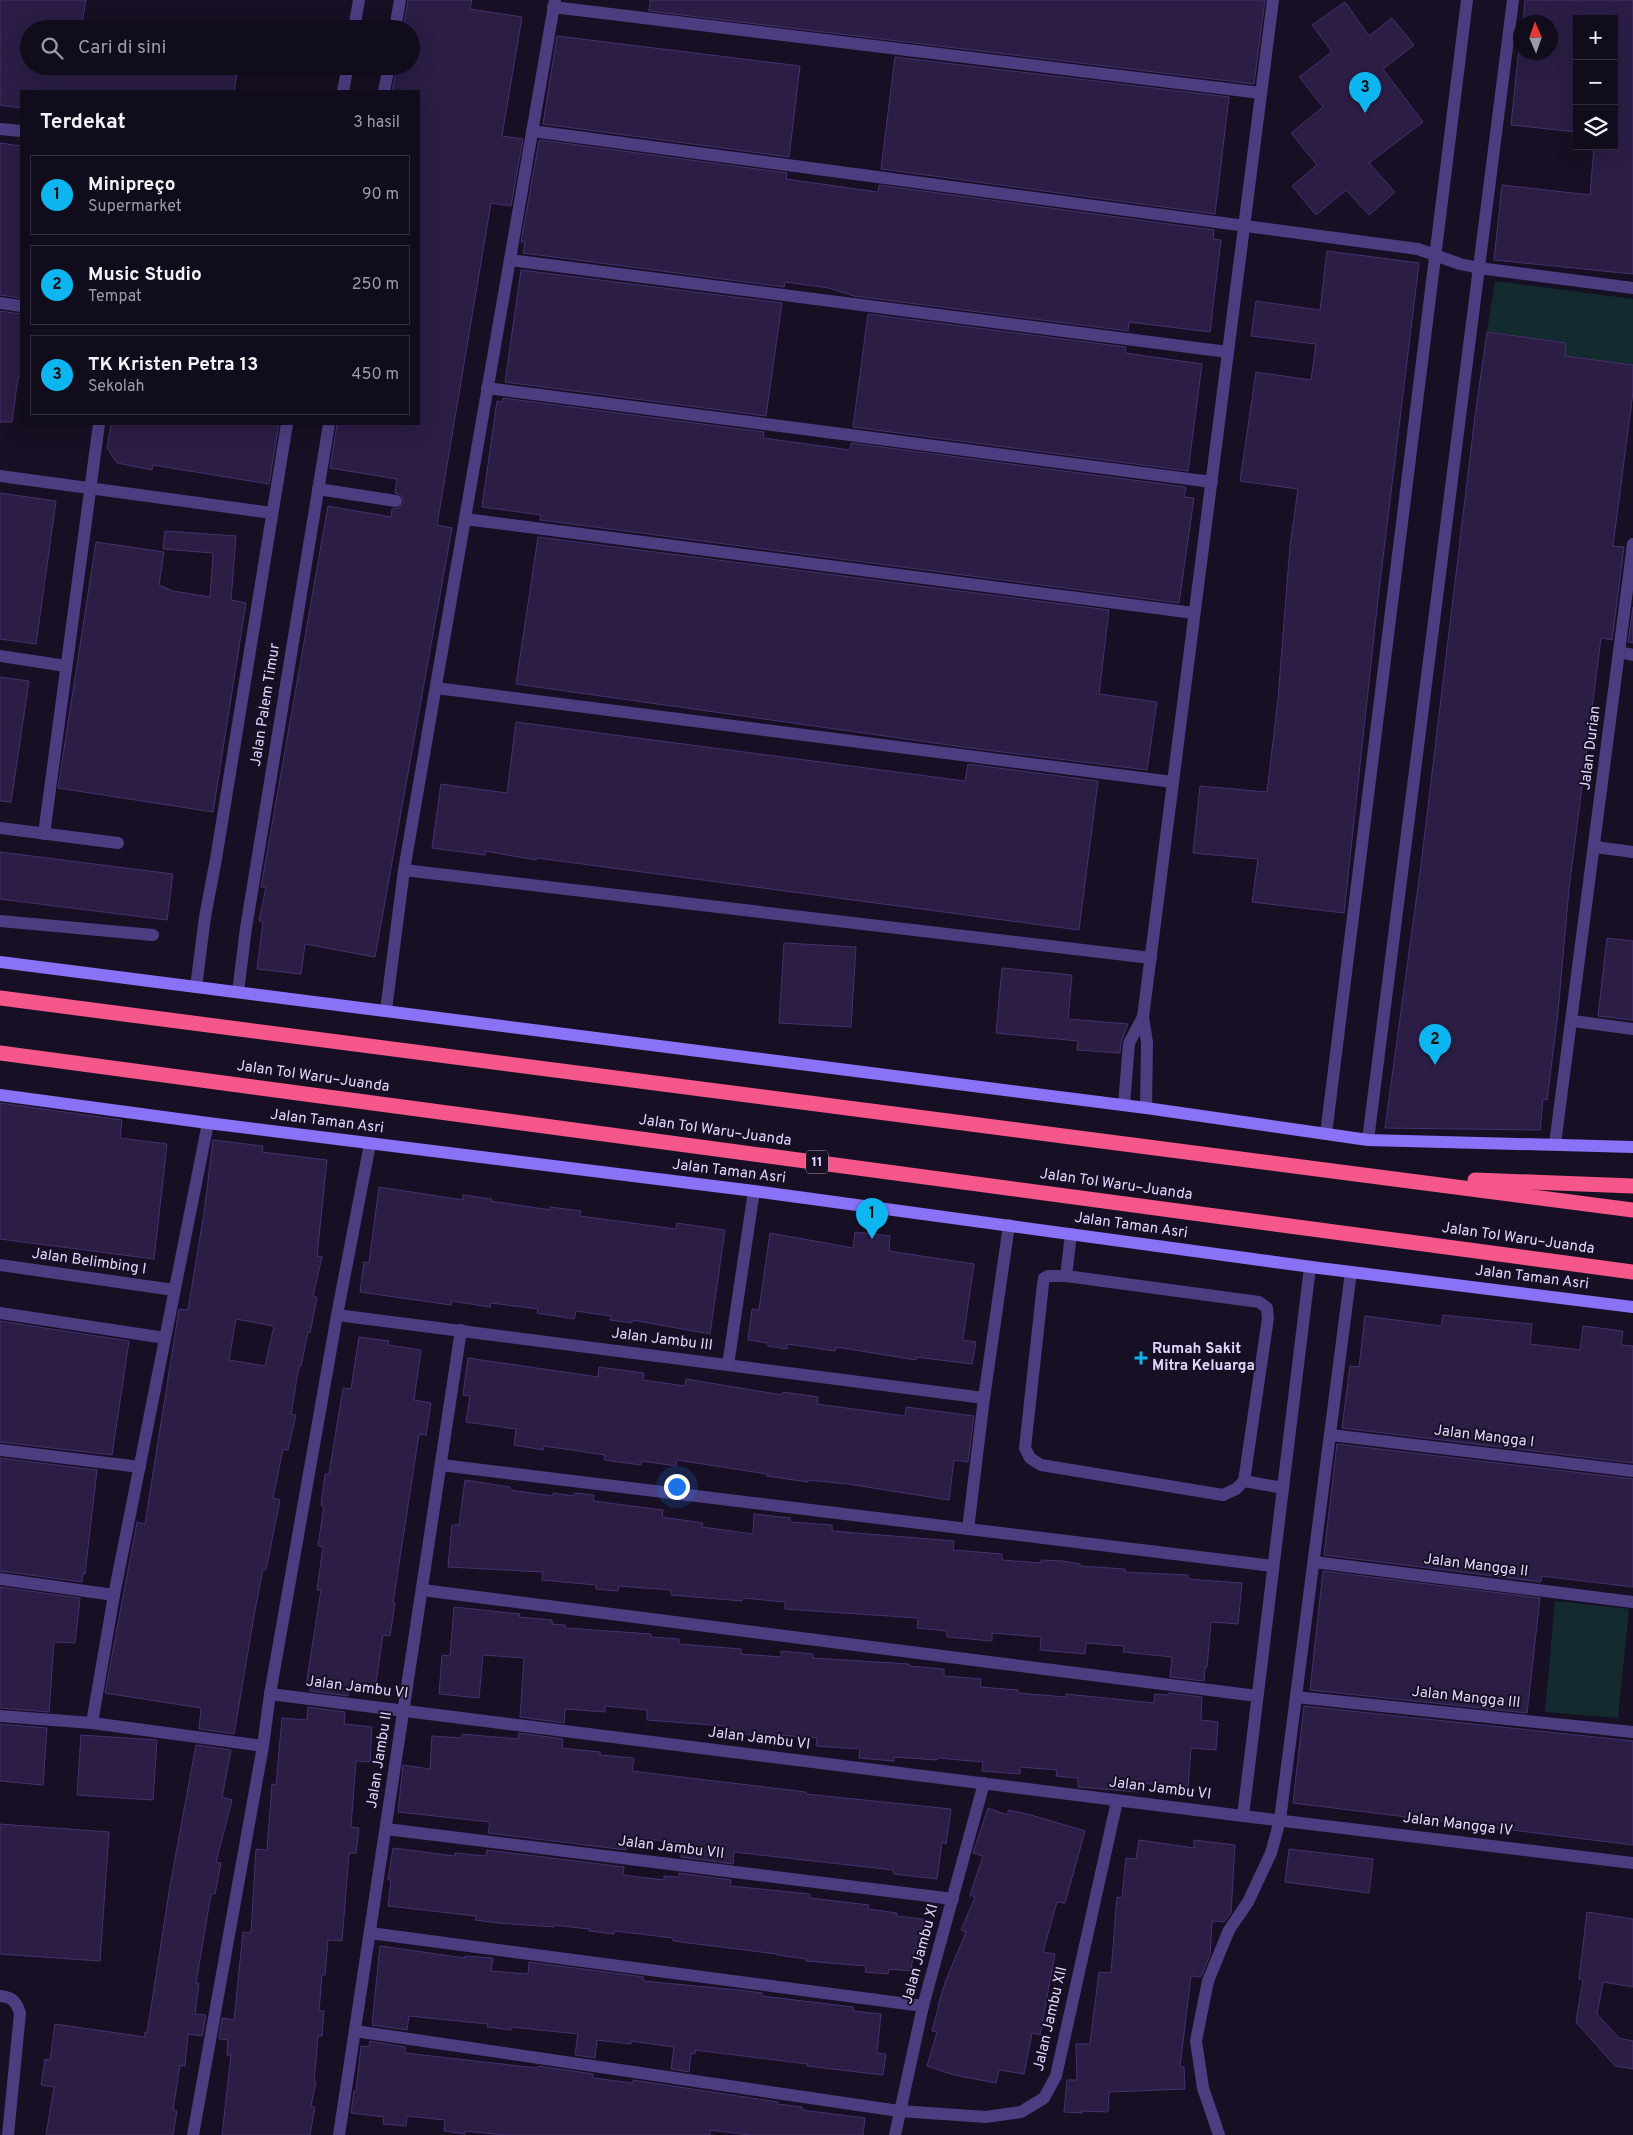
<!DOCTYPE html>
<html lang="id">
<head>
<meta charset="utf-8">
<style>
	body { margin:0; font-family:Overpass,sans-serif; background:#1a1524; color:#f1f3f6 }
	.controls { position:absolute; right:15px; top:15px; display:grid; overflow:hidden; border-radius:0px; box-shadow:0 5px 20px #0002 }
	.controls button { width:45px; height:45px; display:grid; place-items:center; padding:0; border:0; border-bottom:1px solid #302c3a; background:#110c1b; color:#f1f3f6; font:25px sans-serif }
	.compass { position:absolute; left:1513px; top:15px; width:45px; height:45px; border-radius:50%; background:#110c1b; box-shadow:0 5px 20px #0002; rotate:358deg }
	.you { position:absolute; left:676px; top:1486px; width:18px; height:18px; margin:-12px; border:4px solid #fff; border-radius:50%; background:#1a73e8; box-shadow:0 0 0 8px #1a73e833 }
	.badge { display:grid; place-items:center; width:32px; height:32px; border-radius:50%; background:#0db6f1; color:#111; font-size:16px; font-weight:700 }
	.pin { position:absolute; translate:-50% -41px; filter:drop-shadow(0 1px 2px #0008) }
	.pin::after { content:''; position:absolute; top:26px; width:18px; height:15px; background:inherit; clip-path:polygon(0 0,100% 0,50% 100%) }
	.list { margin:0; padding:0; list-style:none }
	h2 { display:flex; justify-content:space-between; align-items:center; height:65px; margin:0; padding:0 20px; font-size:21px }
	h2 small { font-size:16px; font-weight:400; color:#9c9ba3 }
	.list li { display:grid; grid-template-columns:32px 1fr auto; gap:15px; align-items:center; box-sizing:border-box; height:80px; margin:0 10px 10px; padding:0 10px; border:1px solid #302c3a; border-radius:0px }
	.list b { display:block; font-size:19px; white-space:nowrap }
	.list p { margin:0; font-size:16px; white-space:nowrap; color:#9c9ba3 }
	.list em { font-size:16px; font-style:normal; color:#9c9ba3 }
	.icon { flex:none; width:28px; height:28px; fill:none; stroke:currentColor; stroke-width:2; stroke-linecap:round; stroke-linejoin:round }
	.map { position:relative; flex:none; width:1633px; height:2135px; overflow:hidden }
	.search { position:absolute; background:#110c1b; box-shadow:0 5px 20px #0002; left:20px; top:20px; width:400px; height:55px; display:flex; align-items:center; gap:12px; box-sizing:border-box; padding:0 18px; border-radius:28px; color:#9c9ba3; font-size:19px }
	.panel { position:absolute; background:#110c1b; box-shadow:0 5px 20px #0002; left:20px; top:90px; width:400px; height:335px; border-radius:0px }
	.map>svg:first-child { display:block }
</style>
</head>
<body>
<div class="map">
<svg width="1633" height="2135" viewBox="0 0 1633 2135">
	<rect width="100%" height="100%" fill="#171024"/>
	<g fill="#132a2e">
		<polygon points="1495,281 1633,299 1633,365 1565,356 1566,343 1487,332"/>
		<polygon points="1555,1601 1629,1609 1618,1718 1545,1712"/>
	</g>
	<g fill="#2b1d44" stroke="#47306f" fill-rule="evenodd">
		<polygon points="0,0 86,0 81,29 29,29 29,66 223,66 238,68 234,91 21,91 21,108 0,105"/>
		<polygon points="408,0 472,0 470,9 522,17 502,136 523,139 511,206 491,203 437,525 452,528 375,957 305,944 301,974 257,969 263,922 259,921 266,887 261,887 328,506 391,517 392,509 399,508 404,502 401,495 395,493 397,479 330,468 337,424 419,424 419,91 392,91 397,66 411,66 411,29 403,29"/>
		<polygon points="650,0 1265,0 1254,84 649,11"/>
		<polygon points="1525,0 1633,0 1633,274 1494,260 1502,185 1590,195 1594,146 1614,146 1614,19 1577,19 1577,132 1511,125 1520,38 1520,52 1550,52 1550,22 1523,22"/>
		<polygon points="1345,2 1369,36 1392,18 1414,45 1383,69 1423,122 1369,163 1395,192 1369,215 1346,190 1316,215 1292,186 1317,165 1291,133 1323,107 1299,77 1332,52 1312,25"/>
		<polygon points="557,36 800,66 789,157 543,124"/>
		<polygon points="895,57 1229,97 1215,214 881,169"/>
		<polygon points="541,140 787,173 786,179 878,192 879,185 1214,230 1213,239 1221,240 1210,332 1129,322 1128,331 854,296 829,288 785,282 784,287 523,253 525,242 521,242 539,141"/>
		<polygon points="0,143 21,146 21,298 0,295"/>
		<polygon points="1327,251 1419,263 1378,599 1344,913 1252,902 1258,859 1193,853 1200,786 1267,792 1278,699 1290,546 1298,489 1240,481 1256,372 1311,380 1316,344 1251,336 1256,301 1320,310"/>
		<polygon points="521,270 782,303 766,416 505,382"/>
		<polygon points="0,311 21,314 21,377 18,377 12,422 0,422"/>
		<polygon points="868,314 1126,347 1125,353 1202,364 1188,471 853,427"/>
		<polygon points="1487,332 1566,343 1565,356 1633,365 1633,392 1613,546 1624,547 1612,640 1601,638 1569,889 1558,1012 1547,1100 1543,1099 1540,1130 1385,1128 1421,865 1475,416"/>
		<polygon points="503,398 764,432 763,438 850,450 851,443 1186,487 1184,497 1194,498 1179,603 540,520 541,515 482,507 497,401 502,402"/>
		<polygon points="111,424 279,424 269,484 153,465 152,470 117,463 107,448"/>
		<polygon points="0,493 56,501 36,644 0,639"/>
		<polygon points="165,531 236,536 231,600 246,603 213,812 58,788 96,542 164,552 159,585 173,591 210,597 213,553 163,549"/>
		<polygon points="538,537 1109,610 1099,694 1157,702 1147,770 970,748 516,684"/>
		<polygon points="1633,607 1633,643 1628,642"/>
		<polygon points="0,677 29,681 11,802 0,801"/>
		<polygon points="516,722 965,781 968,764 1098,781 1079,930 537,858 536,860 485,851 485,855 432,848 441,784 507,793"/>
		<polygon points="0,852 173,874 167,920 0,899"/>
		<polygon points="1607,938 1633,941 1633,1020 1598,1016"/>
		<polygon points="784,943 856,947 851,1027 779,1023"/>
		<polygon points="1002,968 1072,975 1068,1019 1128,1024 1121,1042 1120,1053 1077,1050 1078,1041 996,1033"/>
		<polygon points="0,1103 122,1120 120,1138 167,1144 154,1259 0,1239"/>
		<path d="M 213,1140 L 263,1146 L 262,1152 L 327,1160 L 317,1256 L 322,1257 L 313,1296 L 317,1297 L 310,1333 L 308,1332 L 301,1366 L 299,1366 L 291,1414 L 296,1415 L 288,1450 L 283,1449 L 273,1498 L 280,1500 L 266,1570 L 263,1569 L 254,1616 L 234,1734 L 199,1729 L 201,1708 L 105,1693 L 137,1522 L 145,1524 L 179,1309 L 188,1310 L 204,1213 ZM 236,1319 L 274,1326 L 265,1366 L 229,1360 Z"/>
		<polygon points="379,1187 463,1200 463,1195 492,1199 491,1201 550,1210 550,1207 581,1211 580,1216 676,1229 677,1223 725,1230 710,1334 632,1320 632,1323 610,1320 611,1316 576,1311 574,1319 537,1313 538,1309 491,1303 490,1307 452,1301 451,1305 360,1292 364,1262 369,1263"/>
		<polygon points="855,1232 890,1236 889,1251 974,1264 963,1340 976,1342 972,1364 916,1357 916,1360 836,1347 835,1351 787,1344 787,1349 768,1346 768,1343 748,1340 752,1309 759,1310 770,1233 853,1248"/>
		<polygon points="1443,1315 1532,1324 1530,1344 1580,1350 1583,1326 1623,1331 1621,1345 1633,1346 1633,1463 1342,1428 1350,1366 1359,1367 1365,1316 1441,1326"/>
		<polygon points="0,1321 129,1341 112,1455 0,1442"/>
		<polygon points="359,1337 389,1341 388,1345 421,1350 414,1400 431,1403 426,1435 419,1434 393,1603 395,1603 390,1636 383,1635 375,1689 349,1686 348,1696 310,1691 310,1687 306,1686 321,1590 317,1590 323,1547 318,1546 324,1506 321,1505 325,1474 329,1474 343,1388 351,1389"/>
		<polygon points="468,1358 598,1377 599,1367 644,1373 643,1380 685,1386 686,1379 782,1395 783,1392 818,1397 817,1404 905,1416 906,1407 974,1416 968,1462 954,1460 949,1500 848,1484 808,1480 808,1482 767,1476 767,1474 677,1460 676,1466 642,1461 641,1465 604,1460 605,1455 544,1446 543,1450 514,1445 516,1429 466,1422 470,1396 463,1395"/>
		<polygon points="1337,1444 1633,1479 1633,1587 1542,1576 1541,1582 1324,1555"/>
		<polygon points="0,1458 97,1470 85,1574 83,1574 82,1582 0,1571"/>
		<polygon points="465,1480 510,1487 510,1490 553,1496 553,1493 574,1496 575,1493 594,1495 593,1501 663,1510 662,1517 703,1523 702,1527 753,1534 754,1514 790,1518 790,1522 832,1525 832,1531 954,1541 953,1550 1002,1554 1002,1560 1041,1563 1041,1560 1062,1561 1080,1564 1080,1566 1125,1569 1125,1572 1188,1575 1188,1579 1242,1583 1238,1624 1211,1622 1207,1667 1205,1667 1204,1681 1170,1677 1172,1657 1123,1652 1124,1646 1086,1643 1085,1654 1040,1650 1041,1637 992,1633 992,1641 947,1637 947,1631 917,1628 918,1618 785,1609 785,1602 742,1598 742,1601 671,1595 671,1590 619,1586 618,1591 596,1589 596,1585 542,1580 543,1572 448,1567 452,1525 459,1525"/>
		<polygon points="1323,1571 1540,1598 1527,1713 1310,1690"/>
		<polygon points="0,1587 80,1598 75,1643 54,1642 49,1712 0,1708"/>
		<polygon points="454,1607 520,1614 519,1617 552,1620 552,1624 565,1625 565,1628 651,1634 651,1637 679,1639 679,1644 741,1649 741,1654 781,1657 781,1651 813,1654 813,1658 909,1664 909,1666 944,1669 944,1676 981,1679 980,1687 1018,1690 1018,1693 1066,1697 1066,1694 1154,1703 1155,1694 1168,1695 1169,1693 1202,1697 1201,1720 1218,1722 1216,1750 1191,1748 1188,1787 1139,1783 1139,1792 1078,1787 1078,1778 1056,1776 1057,1770 1020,1767 1020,1774 982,1771 983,1762 938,1758 937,1760 894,1757 894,1761 859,1758 860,1749 816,1746 817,1738 766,1734 766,1736 724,1733 725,1726 647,1720 647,1710 605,1706 605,1712 565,1709 564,1723 520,1717 524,1658 483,1655 479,1698 439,1694 442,1655 450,1656"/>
		<polygon points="1304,1706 1633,1741 1633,1845 1293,1803"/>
		<polygon points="308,1707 345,1712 344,1724 372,1727 370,1762 356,1761 351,1827 359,1828 356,1853 349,1853 342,1941 328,1940 325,1975 322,1975 319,2011 324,2011 322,2036 318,2036 314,2082 316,2082 311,2106 315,2107 310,2135 222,2135 231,2055 227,2055 228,2040 219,2039 222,2018 234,2020 243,1932 251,1933 256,1849 267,1850 272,1784 276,1785 282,1718 307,1720"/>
		<polygon points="0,1724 47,1728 43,1785 0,1781"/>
		<polygon points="519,1733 563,1739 562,1748 600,1752 600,1755 634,1758 632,1771 806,1792 806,1794 951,1809 946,1844 942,1842 937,1879 894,1874 893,1870 734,1852 733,1864 681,1857 683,1843 628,1837 626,1850 488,1833 490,1822 398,1812 403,1765 430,1769 432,1736 462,1738 462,1734 518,1739"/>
		<polygon points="81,1735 157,1740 153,1800 77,1795"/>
		<polygon points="196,1745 231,1750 222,1797 232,1800 216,1862 221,1863 215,1894 211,1894 196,1983 199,1983 195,2014 206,2015 202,2036 188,2034 185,2066 180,2065 173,2110 177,2111 173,2135 46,2135 54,2087 41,2085 45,2059 50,2060 55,2024 145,2037 145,2032 147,2033 170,1886"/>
		<polygon points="988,1808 1007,1815 1009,1810 1031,1815 1085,1831 1065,1903 1057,1902 1043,1952 1055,1954 1040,2035 1032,2033 1024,2074 999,2070 996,2083 954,2075 927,2066 937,2032 932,2031 939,2005 938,2005 946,1980 966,1932 961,1930 975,1897 970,1895 983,1856 973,1853"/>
		<polygon points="0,1824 109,1832 100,1961 0,1954"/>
		<polygon points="1139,1840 1194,1848 1194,1840 1235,1845 1231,1913 1224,1922 1212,1921 1210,1955 1201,1977 1191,1976 1180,2067 1184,2067 1185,2089 1109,2092 1108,2112 1082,2111 1082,2113 1064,2112 1067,2080 1077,2080 1076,2044 1090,2044 1099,1972 1111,1973 1117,1897 1122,1898 1126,1858 1136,1859"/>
		<polygon points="393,1848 455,1856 455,1853 486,1856 487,1850 624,1867 623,1875 664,1880 664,1876 679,1877 679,1873 731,1880 730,1886 810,1894 810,1898 869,1905 868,1909 897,1913 897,1916 923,1919 919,1949 914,1948 911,1971 889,1969 888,1974 865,1972 866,1966 806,1961 806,1959 777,1955 777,1954 673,1941 673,1938 615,1931 614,1934 589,1931 589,1929 554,1925 554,1927 498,1923 475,1920 476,1916 388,1906 391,1880 388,1880"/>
		<polygon points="1289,1849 1373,1859 1369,1893 1285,1882"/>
		<polygon points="1587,1912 1633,1919 1633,1987 1603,1982 1597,2014 1619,2038 1633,2041 1633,2069 1615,2066 1576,2022 1583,1980 1579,1979"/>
		<polygon points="380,1946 465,1958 465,1956 493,1958 491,1971 528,1974 529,1962 644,1977 643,1981 739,1990 762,1993 762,1996 853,2007 853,2011 881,2014 877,2053 886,2054 883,2075 807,2066 808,2064 695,2050 695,2054 691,2053 689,2072 671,2069 674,2047 631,2041 631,2044 597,2040 595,2058 575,2055 578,2034 511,2027 511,2030 487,2027 488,2024 409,2016 407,2030 372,2025"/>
		<polygon points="370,2041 405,2047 405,2053 537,2068 538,2066 593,2074 593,2078 633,2083 633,2080 778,2102 777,2104 802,2107 802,2110 865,2118 863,2135 750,2135 710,2130 710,2135 504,2135 466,2131 465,2134 444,2131 445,2120 407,2116 406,2126 383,2124 384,2117 351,2113 354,2091 356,2091 361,2046 369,2047"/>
	</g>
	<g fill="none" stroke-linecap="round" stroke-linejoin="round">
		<g stroke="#4b3d80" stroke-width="12">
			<polyline points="0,921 153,935"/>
			<polygon points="1048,1276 1066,1276 1259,1302 1267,1308 1268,1318 1244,1481 1236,1489 1223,1495 1041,1465 1030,1458 1025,1448 1043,1284 1044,1278"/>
			<polyline points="1066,1276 1071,1234"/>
			<polyline points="1244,1481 1283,1488"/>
		</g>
		<g stroke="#4b3d80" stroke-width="12">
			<polyline points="553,7 1261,93"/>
			<polyline points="354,29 359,0"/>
			<polyline points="395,29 400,0"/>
			<polyline points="343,91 348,66"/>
			<polyline points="384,91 389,66"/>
			<polyline points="0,129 21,131"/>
			<polyline points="532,131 1418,249 1460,264 1479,268 1633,288"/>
			<polyline points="510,260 1228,352"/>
			<polyline points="0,303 21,306"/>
			<polyline points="487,388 1212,482"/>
			<polyline points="0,476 272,513"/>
			<polyline points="318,489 396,501"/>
			<polyline points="465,519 1194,613"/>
			<polyline points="1619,652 1633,655"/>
			<polyline points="0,656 66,666"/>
			<polyline points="436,688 1173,782"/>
			<polyline points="0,828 118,843"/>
			<polyline points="44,834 99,424"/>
			<polyline points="1595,847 1633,852"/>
			<polyline points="404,870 1151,958"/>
			<polyline points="196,987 205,917 216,859 287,424"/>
			<polyline points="238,992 246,928 329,424"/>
			<polyline points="386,1010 404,870 555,0"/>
			<polyline points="1573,1021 1633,1029"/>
			<polyline points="1124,1105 1129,1043 1143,1017"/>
			<polyline points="1146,1108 1147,1042 1143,1017 1273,0"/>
			<polyline points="1326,1134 1467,0"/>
			<polyline points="1368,1140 1513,0"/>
			<polyline points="1555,1144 1633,544"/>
			<polyline points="0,1265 174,1290"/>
			<polyline points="0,1313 165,1338"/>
			<polyline points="337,1315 984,1398"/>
			<polyline points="728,1365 754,1191"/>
			<polyline points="1331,1435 1633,1471"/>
			<polyline points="0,1450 140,1467"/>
			<polyline points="441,1465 1273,1566"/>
			<polyline points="968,1529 984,1398 1009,1225"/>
			<polyline points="1314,1562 1633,1602"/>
			<polyline points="0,1579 114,1595"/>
			<polyline points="422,1590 1257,1696"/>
			<polyline points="270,1694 1243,1816 1633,1863"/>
			<polyline points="1296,1697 1633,1732"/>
			<polyline points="0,1716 92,1723 263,1746"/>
			<polyline points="92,1723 114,1595 208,1123"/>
			<polyline points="1243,1816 1310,1267"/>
			<polyline points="386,1829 953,1899"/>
			<polyline points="370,1933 923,2006"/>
			<path d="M 0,1996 C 12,1997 16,2001 20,2013 L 8,2135"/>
			<polyline points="355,2031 899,2111 986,2117 1021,2112 1044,2098 1056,2076 1117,1801"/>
			<polyline points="193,2135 263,1746 270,1694 337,1315 370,1144"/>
			<polyline points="339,2135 461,1330"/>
			<polyline points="895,2135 923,2006 984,1783"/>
			<polyline points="1219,2135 1203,2088 1196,2041 1208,1981 1229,1930 1248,1902 1271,1853 1280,1820 1351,1272"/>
		</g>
		<g stroke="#8a72f7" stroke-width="12">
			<polyline points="0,962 1146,1108 1368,1140 1633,1147"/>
			<polyline points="0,1095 208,1123 754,1191 1319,1268 1633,1307"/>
		</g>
		<g stroke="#f6578a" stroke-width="15">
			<polyline points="0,998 1633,1210"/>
			<polyline points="0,1053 1633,1272"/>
			<polyline points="1475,1180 1633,1186"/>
		</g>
	</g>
	<path fill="#0db6f1" stroke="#171024" stroke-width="2" d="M1138.5 1350.5h5v5h5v5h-5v5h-5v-5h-5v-5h5z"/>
	<g text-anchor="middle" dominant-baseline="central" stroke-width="4" stroke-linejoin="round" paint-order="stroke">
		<rect fill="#171024" stroke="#a49abc" stroke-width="1" x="806" y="1150.5" width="22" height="23" rx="4"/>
		<g font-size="14" font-weight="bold" fill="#e0d5fd">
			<text x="817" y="1162">11</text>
		</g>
		<g font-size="15" fill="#e0d5fd" stroke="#171024">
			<text transform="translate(266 705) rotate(-81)">Jalan Palem Timur</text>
			<text transform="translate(1591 748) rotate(-83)">Jalan Durian</text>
			<text transform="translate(313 1077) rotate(8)">Jalan Tol Waru–Juanda</text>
			<text transform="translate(327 1122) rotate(7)">Jalan Taman Asri</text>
			<text transform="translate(715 1131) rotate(8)">Jalan Tol Waru–Juanda</text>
			<text transform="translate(729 1172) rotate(7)">Jalan Taman Asri</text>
			<text transform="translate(1116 1185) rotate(8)">Jalan Tol Waru–Juanda</text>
			<text transform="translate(1131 1226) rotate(8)">Jalan Taman Asri</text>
			<text transform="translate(1518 1239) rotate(8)">Jalan Tol Waru–Juanda</text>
			<text transform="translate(89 1262) rotate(8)">Jalan Belimbing I</text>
			<text transform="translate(1532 1278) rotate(7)">Jalan Taman Asri</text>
			<text transform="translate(662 1340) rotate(7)">Jalan Jambu III</text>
			<text transform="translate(1484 1437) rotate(7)">Jalan Mangga I</text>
			<text transform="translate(1476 1566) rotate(7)">Jalan Mangga II</text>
			<text transform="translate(357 1688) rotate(7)">Jalan Jambu VI</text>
			<text transform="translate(1466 1698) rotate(6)">Jalan Mangga III</text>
			<text transform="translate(759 1739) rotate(7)">Jalan Jambu VI</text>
			<text transform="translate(380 1760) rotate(-81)">Jalan Jambu II</text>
			<text transform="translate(1160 1789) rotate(7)">Jalan Jambu VI</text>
			<text transform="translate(1458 1825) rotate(7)">Jalan Mangga IV</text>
			<text transform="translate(671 1848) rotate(7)">Jalan Jambu VII</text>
			<text transform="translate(921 1954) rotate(-75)">Jalan Jambu XI</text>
			<text transform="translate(1051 2019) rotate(-77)">Jalan Jambu XII</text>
		</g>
		<g font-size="15" font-weight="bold" fill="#e0d5fd" stroke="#171024" text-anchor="start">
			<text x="1152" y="1349">Rumah Sakit<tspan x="1152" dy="17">Mitra Keluarga</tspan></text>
		</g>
	</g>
</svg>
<div class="controls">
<button>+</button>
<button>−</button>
<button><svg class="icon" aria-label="layers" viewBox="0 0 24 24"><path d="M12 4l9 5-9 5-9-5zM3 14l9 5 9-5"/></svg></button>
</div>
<svg class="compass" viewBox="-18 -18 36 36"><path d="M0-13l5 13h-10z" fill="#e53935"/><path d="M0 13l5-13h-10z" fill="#9c9ba3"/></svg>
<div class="you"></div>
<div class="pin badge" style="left:872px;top:1239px">1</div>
<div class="pin badge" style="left:1435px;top:1065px">2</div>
<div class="pin badge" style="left:1365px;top:113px">3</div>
<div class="search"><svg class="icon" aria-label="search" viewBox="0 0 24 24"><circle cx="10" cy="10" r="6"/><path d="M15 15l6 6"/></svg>Cari di sini</div>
<section class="panel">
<h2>Terdekat<small>3 hasil</small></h2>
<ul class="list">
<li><span class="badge">1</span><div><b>Minipreço</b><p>Supermarket</p></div><em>90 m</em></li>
<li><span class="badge">2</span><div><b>Music Studio</b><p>Tempat</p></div><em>250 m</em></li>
<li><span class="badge">3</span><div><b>TK Kristen Petra 13</b><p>Sekolah</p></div><em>450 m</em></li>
</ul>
</section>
</div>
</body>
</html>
